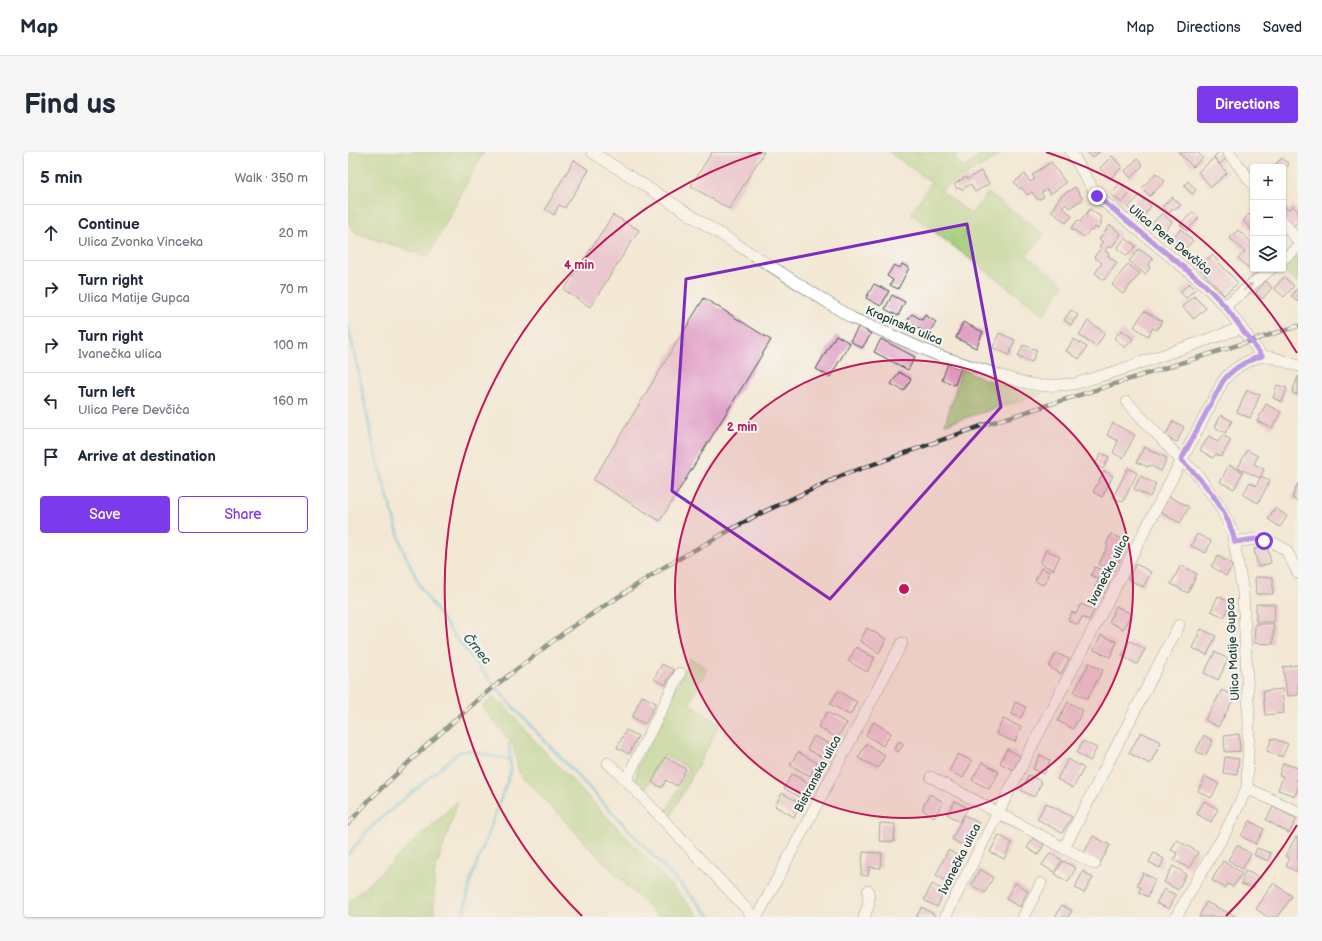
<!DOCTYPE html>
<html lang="en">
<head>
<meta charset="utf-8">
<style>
	body { margin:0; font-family:"Balsamiq Sans",sans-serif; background:#f6f6f7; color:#1f2937 }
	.controls { position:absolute; right:12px; top:12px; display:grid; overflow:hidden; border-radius:4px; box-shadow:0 1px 3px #0004 }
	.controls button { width:36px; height:36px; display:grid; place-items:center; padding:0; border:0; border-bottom:1px solid #e0e1e3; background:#fff; color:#1f2937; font:20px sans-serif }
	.stop { position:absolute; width:12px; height:12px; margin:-9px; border:3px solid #7c3aed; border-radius:50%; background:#fff }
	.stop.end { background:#7c3aed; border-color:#fff; box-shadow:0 1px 4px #0008 }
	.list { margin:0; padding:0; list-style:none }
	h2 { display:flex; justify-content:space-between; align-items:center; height:52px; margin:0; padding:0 16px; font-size:17px }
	h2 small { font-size:13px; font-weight:400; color:#747a83 }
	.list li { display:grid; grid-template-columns:26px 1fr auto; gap:12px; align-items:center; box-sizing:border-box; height:56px; padding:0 16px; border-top:1px solid #e0e1e3 }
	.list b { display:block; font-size:15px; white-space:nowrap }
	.list p { margin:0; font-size:13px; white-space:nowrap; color:#747a83 }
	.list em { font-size:13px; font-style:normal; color:#747a83 }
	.actions { display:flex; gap:8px; padding:12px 16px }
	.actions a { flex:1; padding:9px 0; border:1px solid #7c3aed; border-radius:4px; text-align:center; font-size:14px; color:#7c3aed }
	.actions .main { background:#7c3aed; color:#fff }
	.icon { flex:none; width:22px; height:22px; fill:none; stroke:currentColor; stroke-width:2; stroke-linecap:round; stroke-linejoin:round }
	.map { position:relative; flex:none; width:950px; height:765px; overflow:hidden; border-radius:4px }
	header { display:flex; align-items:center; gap:24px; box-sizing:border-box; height:56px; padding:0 20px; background:#fff; border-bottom:1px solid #e0e1e3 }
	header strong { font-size:19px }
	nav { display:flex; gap:22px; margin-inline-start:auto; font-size:14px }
	.intro { display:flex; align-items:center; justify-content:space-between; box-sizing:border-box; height:96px; padding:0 24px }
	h1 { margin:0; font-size:28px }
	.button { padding:10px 18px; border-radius:4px; background:#7c3aed; color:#fff; font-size:14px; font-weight:700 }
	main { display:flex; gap:24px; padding:0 24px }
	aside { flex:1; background:#fff; border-radius:4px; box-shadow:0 1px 3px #0004 }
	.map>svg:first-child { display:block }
</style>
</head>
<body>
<header>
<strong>Map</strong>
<nav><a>Map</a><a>Directions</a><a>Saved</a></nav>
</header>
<div class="intro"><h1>Find us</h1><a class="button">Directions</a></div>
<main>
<aside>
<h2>5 min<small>Walk · 350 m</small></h2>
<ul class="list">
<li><svg class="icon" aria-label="ahead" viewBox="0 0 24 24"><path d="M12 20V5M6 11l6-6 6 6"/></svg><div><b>Continue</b><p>Ulica Zvonka Vinceka</p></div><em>20 m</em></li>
<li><svg class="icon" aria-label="right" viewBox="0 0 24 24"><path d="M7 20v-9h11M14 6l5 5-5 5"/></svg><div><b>Turn right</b><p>Ulica Matije Gupca</p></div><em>70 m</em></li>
<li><svg class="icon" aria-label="right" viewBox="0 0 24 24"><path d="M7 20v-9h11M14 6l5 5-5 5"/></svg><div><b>Turn right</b><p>Ivanečka ulica</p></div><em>100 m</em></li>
<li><svg class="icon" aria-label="left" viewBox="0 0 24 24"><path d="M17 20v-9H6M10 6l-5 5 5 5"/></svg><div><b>Turn left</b><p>Ulica Pere Devčića</p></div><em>160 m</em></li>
<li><svg class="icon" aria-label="arrive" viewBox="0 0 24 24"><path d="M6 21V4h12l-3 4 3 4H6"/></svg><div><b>Arrive at destination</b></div></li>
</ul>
<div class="actions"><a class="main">Save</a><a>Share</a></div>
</aside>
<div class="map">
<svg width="950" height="765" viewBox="0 0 950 765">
	<rect width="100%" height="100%" fill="#f6f6f2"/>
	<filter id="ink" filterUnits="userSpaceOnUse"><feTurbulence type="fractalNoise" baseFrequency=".025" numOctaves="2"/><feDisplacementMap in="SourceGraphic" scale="8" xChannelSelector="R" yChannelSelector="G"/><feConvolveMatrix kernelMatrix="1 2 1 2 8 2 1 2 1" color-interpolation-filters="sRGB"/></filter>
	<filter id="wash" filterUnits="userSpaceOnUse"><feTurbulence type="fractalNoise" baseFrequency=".012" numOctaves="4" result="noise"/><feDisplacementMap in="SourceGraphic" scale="16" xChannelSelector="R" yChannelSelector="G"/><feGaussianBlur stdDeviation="0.9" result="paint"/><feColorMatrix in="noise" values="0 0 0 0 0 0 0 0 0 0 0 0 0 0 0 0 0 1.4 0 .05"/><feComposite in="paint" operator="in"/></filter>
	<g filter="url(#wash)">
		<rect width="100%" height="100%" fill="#f3e8d4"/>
		<g fill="#a5ce7a" stroke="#628657">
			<polygon points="0,0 136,0 131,8 80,105 8,81 0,71"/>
			<polygon points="541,0 614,0 606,5 615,16 632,5 630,0 650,0 652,3 592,38 623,62 640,41 696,82 679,104 716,132 696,163 563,62 583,30"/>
			<polygon points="948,104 950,107 950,132 933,117"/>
			<path d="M 614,217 C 639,230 666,237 694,242 L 597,272 Z"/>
			<polygon points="342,506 359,516 341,552 372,572 321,667 316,663 341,616 316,603 296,641 287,631 290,613"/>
			<path d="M 145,545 L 151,551 L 153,549 C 178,581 207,610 235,640 C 275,681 314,722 352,765 L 311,765 L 278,733 L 171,621 L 165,593 L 134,555 Z"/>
			<polygon points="110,649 86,722 86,765 0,765 0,751"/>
		</g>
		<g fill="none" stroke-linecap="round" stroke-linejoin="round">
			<g stroke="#56bad5" stroke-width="3">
				<polyline points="0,175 7,203 26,297 55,398 73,436 106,484 163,553 363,765"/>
				<polyline points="0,703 22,676 111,600 122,599 162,608"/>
				<polyline points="115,765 122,730 163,619 161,592"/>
			</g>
		</g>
		<g id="blocks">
			<g fill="#e2a2c7">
				<polygon points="364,0 416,0 381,57 343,34"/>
				<polygon points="739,0 752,0 744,6"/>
				<polygon points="830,0 851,0 850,1 855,6 845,15"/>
				<polygon points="871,0 875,0 880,5 872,12 866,5"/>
				<polygon points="764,4 774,15 762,27 752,16"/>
				<polygon points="866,6 879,21 863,35 850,20"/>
				<polygon points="934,6 941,12 935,18 935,15 925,15"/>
				<polygon points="789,7 795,13 783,26 777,19"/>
				<polygon points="226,8 241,18 217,56 211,53 206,63 197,57"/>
				<polygon points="703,10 718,31 702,42 699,37 693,41 696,45 690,48 684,40 679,43 674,36 672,37 666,30 677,22 682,30 687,27 684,23"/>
				<polygon points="633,19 641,32 627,40 623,32 613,38 612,36 609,37 606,32 618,25 620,27"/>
				<polygon points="808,21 817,29 802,44 794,36"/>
				<polygon points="840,29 848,38 844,42 836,34"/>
				<polygon points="772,31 783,40 774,51 763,42"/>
				<polygon points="727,35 735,47 721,56 718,52 714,55 724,64 718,71 703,59 713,44"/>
				<polygon points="791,44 803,54 793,67 780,56"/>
				<polygon points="824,45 833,53 827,58 825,56 821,61 814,55"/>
				<polygon points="935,52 940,58 945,54 950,60 950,70 943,76 935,65"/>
				<polygon points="742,57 754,66 752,70 754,71 749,77 747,75 744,79 742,78 736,85 723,76 730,68 732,70"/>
				<polygon points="845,60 851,66 839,79 832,72"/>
				<polygon points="814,61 824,70 815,81 804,72"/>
				<polygon points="901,62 905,66 905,79 895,69"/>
				<polygon points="265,63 291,78 242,155 216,138"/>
				<polygon points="762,73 773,82 763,96 760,94 757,99 761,102 760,104 769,111 756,128 747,121 754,111 746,105 753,96 751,94 755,90 751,87"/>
				<polygon points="833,77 845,89 834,100 822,89"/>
				<polygon points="890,78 905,92 905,117 906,117 904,119 890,106 897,100 882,86"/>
				<polygon points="777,86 788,94 779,104 769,96"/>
				<polygon points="791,97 805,107 800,113 802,116 797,122 781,109"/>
				<polygon points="864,103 890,131 876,143 851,116"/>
				<polygon points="554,112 561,116 550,137 542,133 545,128 539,124 546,113 552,116"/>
				<polygon points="780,112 792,121 775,142 764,133"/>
				<polygon points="936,125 946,134 936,145 926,136"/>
				<polygon points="918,129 924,136 914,147 908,140"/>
				<polygon points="841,131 847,137 838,146 832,140"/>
				<polygon points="526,132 541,139 533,154 518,146"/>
				<polygon points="950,136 950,150 943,144"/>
				<polygon points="544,143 557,150 550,164 537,157"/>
				<polygon points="846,144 858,156 846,167 835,155"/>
				<polygon points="356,146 423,188 312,369 245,328"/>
				<polygon points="723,158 730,163 723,173 716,168"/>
				<polygon points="796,159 814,169 809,178 805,176 800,184 786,175"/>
				<polygon points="564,162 574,168 577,163 588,170 580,182 559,169"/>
				<polygon points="740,169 757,181 748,195 731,183"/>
				<polygon points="615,170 635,180 628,196 608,186"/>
				<polygon points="511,174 523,182 514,196 502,189"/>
				<polygon points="774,178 785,187 777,196 766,186"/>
				<polygon points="651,181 667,188 661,203 645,196"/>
				<polygon points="488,183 502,191 482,225 468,217"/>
				<polygon points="533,187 567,205 560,218 526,200"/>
				<polygon points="726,187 739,195 731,207 718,199"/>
				<polygon points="675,193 689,198 684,210 670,205"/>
				<polygon points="600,211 613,216 607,233 594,228"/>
				<polygon points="551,220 563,227 556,239 543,232"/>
				<polygon points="950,224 950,243 944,241"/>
				<polygon points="929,233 939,236 934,250 925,246"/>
				<polygon points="899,238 912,243 902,266 889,260"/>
				<polygon points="918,252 933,260 924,276 909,269"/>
				<polygon points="873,263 884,269 877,281 867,275"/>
				<polygon points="825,269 836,275 829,290 817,284"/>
				<polygon points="765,271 787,283 775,306 765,301 770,289 759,283"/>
				<polygon points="875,283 883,288 873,305 868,302 865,306 852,298 861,284 870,290"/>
				<polygon points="796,295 819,306 813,319 801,313 800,315 789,310"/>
				<polygon points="899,298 910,304 906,312 916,317 912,326 890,316"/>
				<polygon points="753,301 761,305 755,317 747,313"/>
				<polygon points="881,313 895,320 886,337 872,330"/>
				<polygon points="780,316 789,321 775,350 765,345"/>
				<polygon points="756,319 765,324 754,345 745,340"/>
				<polygon points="792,324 808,332 802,345 786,337"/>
				<polygon points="913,324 922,329 910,351 895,343 902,330 908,334"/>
				<polygon points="950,331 950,349 944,346"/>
				<polygon points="820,344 841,355 832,371 812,360"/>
				<polygon points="927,356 939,364 932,375 920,367"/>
				<polygon points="763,382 780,390 766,419 751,412 760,393 758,392"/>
				<polygon points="849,382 863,389 858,401 843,394"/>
				<polygon points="919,394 923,411 910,415 906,397"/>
				<polygon points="698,398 712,404 705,418 692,411"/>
				<polygon points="870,404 885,413 878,424 863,414"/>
				<polygon points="788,412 803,420 795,435 780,427"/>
				<polygon points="833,413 849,422 840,441 823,432"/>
				<polygon points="747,415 758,420 754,428 762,432 758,441 747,435 751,427 743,423"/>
				<polygon points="693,416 702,420 695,433 687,429"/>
				<polygon points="907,425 925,425 925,442 908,442"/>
				<polygon points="870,444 883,451 876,465 863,459"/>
				<polygon points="733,452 746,458 741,468 734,465 730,473 720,468 724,460 728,462"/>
				<polygon points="908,452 927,452 926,470 908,470"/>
				<polygon points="768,454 783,462 775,477 761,470"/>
				<polygon points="907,472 926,472 925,492 906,491"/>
				<polygon points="519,476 538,487 531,501 512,489"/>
				<polygon points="853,477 868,484 859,503 844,496"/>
				<polygon points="753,483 769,490 762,505 746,498"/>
				<polygon points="782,489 797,497 789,512 774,504"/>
				<polygon points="508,495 527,506 519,520 500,509"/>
				<polygon points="867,500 880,507 870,528 856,521"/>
				<polygon points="708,501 721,507 713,522 701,515"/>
				<polygon points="741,511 755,518 739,547 726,540"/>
				<polygon points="314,512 326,518 317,533 306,527"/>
				<polygon points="950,513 950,543 939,544 935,515"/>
				<polygon points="934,537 936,561 917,563 915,539"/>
				<polygon points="874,538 887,545 870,575 857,568"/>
				<polygon points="490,539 509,550 502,563 482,552"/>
				<polygon points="294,544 308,551 297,572 284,565"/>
				<polygon points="667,550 678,555 673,566 663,562"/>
				<polygon points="720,550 735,558 725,577 710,569"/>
				<polygon points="479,560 499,571 489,586 470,575"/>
				<polygon points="655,567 673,575 667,590 648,582"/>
				<polygon points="526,570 543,581 535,594 518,583"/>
				<polygon points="278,578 290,584 281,602 269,596"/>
				<polygon points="793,580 813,590 802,612 781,601"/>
				<polygon points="891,582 892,599 877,600 876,584"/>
				<polygon points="856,583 865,589 857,604 848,599"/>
				<polygon points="466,584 482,592 475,606 459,597"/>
				<polygon points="924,586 940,592 934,605 919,599"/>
				<polygon points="551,589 556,592 550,600 546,597"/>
				<polygon points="735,589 749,596 742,609 729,601"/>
				<polygon points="518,592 537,603 530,616 510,606"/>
				<polygon points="659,597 672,604 665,618 652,611"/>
				<polygon points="450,600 469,611 462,624 442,613"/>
				<polygon points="610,602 624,609 615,626 601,619"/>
				<polygon points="692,603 702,608 696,622 685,617"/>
				<polygon points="317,605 338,617 329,634 318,628 314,636 304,630"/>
				<polygon points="877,605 891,607 889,623 875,621"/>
				<polygon points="720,607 736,616 725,636 709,627"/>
				<polygon points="634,610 651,620 641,637 624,628"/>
				<polygon points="935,611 950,616 950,624 948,629 950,629 950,636 947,644 930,638 935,624 931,623"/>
				<polygon points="444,622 463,633 455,647 436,636"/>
				<polygon points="681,623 694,630 686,645 673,638"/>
				<polygon points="857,624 871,632 863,646 850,639"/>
				<polygon points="434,641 454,652 446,665 427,654"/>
				<polygon points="582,642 595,650 586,665 574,657"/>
				<polygon points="607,649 620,656 612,670 599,662"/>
				<polygon points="856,649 870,657 863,670 849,662"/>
				<polygon points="698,651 724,665 714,681 689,667"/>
				<polygon points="925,655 949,667 941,681 918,668"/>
				<polygon points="616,663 631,671 622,688 618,685 614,693 604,687"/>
				<polygon points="902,669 916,677 908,692 893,684"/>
				<polygon points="532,671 547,672 546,690 531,689"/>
				<polygon points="651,683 664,691 656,707 642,700"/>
				<polygon points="745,684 762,693 753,710 736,701"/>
				<polygon points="948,685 950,686 949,720 938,714 942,707 937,704"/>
				<polygon points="685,686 696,692 690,703 679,696"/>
				<polygon points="829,688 850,700 841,716 826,708 829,701 823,698"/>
				<polygon points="889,693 903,702 894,717 880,708"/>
				<polygon points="909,696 923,701 920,709 906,703"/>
				<polygon points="600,698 614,706 601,731 588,723"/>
				<polygon points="515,700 534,701 533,716 521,715 520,724 513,723"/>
				<polygon points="702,701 714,708 706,720 694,713"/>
				<polygon points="806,701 816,707 812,716 801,710"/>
				<polygon points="715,709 728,716 720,730 707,722"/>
				<polygon points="875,709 894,721 885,735 880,732 877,736 864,728"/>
				<polygon points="825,714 838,722 830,738 816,730"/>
				<polygon points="632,717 645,725 637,741 623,733"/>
				<polygon points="735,719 745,726 736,741 727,736"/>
				<polygon points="897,719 910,724 905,736 893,732"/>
				<polygon points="795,721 807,727 800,745 791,740 793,735 789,734"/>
				<polygon points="667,731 680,739 672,755 658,747"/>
				<polygon points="925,731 944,744 930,765 920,765 908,757"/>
				<polygon points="584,732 597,739 589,755 576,748"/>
				<polygon points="816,737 828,743 821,757 808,751"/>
				<polygon points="858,750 889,765 851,765"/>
				<polygon points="714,753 724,759 720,765 707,765"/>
				<polygon points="574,755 587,763 586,765 568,765"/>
			</g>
		</g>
	</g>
	<g filter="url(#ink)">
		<use href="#blocks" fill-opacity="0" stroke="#3f574c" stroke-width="1"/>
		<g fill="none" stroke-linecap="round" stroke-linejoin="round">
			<defs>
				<g id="minor">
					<polyline points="244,0 504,166 589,203 670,229 693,234 726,232 769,219 893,176"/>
					<polyline points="723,0 749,44 857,133 877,154 914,204 927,206 950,214"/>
					<polyline points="880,0 905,32"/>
					<polyline points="935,70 950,89"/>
					<polyline points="935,107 950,95"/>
					<polyline points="877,154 923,117"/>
					<polyline points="779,250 833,308 849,322 872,354 884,379 895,440 901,569 899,636 876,683 847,731 828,765"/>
					<polyline points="887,390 907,387 926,391 938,398 950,421"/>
					<polyline points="260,611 278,628 406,765"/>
					<polyline points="583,625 716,696 831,473"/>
					<polyline points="278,628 332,521"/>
					<polyline points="899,636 950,660"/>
					<polyline points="716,696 747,712"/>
					<polyline points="409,765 554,491"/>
					<polyline points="516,765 521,752 520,739"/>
					<path d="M 597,765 L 683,596 L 875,229 C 885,216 897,209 914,204"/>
					<polyline points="675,765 693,731"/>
				</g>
			</defs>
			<use href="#minor" stroke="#3f574c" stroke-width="12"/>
			<use href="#minor" stroke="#fff" stroke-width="11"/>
			<defs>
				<polyline id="rail" points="0,672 22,647 78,594 134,544 218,479 318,414 409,363 495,323 633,274 950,174"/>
			</defs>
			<use href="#rail" stroke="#1f3d34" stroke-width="4.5"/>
			<use href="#rail" stroke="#f6f6f2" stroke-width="3" stroke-dasharray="9" stroke-linecap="butt"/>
		</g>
		<defs><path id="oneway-solid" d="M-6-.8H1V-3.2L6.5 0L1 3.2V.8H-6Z"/></defs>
		<use fill="#8f9e9a" href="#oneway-solid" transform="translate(900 135) rotate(-38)"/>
	</g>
	<g fill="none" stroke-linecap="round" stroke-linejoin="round" filter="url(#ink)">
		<path stroke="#7c3aed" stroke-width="5" d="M 749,44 L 857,133 L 877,154 L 914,204 C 897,209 885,216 875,229 L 833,308 C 857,330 880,358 887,390 L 907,387 L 916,389"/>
	</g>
	<path d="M0 0H950V765H0ZM 619,72 L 653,255 L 482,447 L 324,339 L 338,127 Z" fill="#f3e8d4" fill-opacity=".55" fill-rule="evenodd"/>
	<path fill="none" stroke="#7b2cbf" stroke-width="3" stroke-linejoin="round" d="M 619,72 L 653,255 L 482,447 L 324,339 L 338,127 Z"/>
	<circle cx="556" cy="437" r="229" fill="#c2185b" fill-opacity=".12"/>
	<g fill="none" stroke="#c2185b" stroke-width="2">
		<circle cx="556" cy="437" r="229"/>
		<path d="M949 673A459 459 0 0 1 878 764M234 764A459 459 0 0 1 414 0M698 0A459 459 0 0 1 949 201"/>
	</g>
	<g text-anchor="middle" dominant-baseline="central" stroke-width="4" stroke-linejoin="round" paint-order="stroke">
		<g font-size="12" fill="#1f3d34" stroke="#f6f6f2">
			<text transform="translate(822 88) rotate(39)">Ulica Pere Devčića</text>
			<text transform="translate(556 174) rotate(23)">Krapinska ulica</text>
			<text transform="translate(761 418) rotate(-63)">Ivanečka ulica</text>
			<text transform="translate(885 497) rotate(-93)">Ulica Matije Gupca</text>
			<text transform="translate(470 622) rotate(-62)">Bistranska ulica</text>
			<text transform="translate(612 707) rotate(-63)">Ivanečka ulica</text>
		</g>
		<g font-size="13" font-style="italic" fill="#2d5c5c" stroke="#f6f6f2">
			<text transform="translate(129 497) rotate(50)">Črnec</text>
		</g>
	</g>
	<circle cx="556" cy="437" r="6" fill="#c2185b" stroke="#f6f6f2" stroke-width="2"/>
	<g font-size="12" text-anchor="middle" font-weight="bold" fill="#c2185b" stroke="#f6f6f2" stroke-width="4" stroke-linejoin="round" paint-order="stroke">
		<text x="231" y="117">4 min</text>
		<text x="394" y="279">2 min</text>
	</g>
</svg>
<div class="controls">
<button>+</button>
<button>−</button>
<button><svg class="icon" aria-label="layers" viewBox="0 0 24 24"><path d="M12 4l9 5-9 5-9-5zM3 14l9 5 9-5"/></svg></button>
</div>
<div class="stop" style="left:916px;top:389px"></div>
<div class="stop end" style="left:749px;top:44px"></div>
</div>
</main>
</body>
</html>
